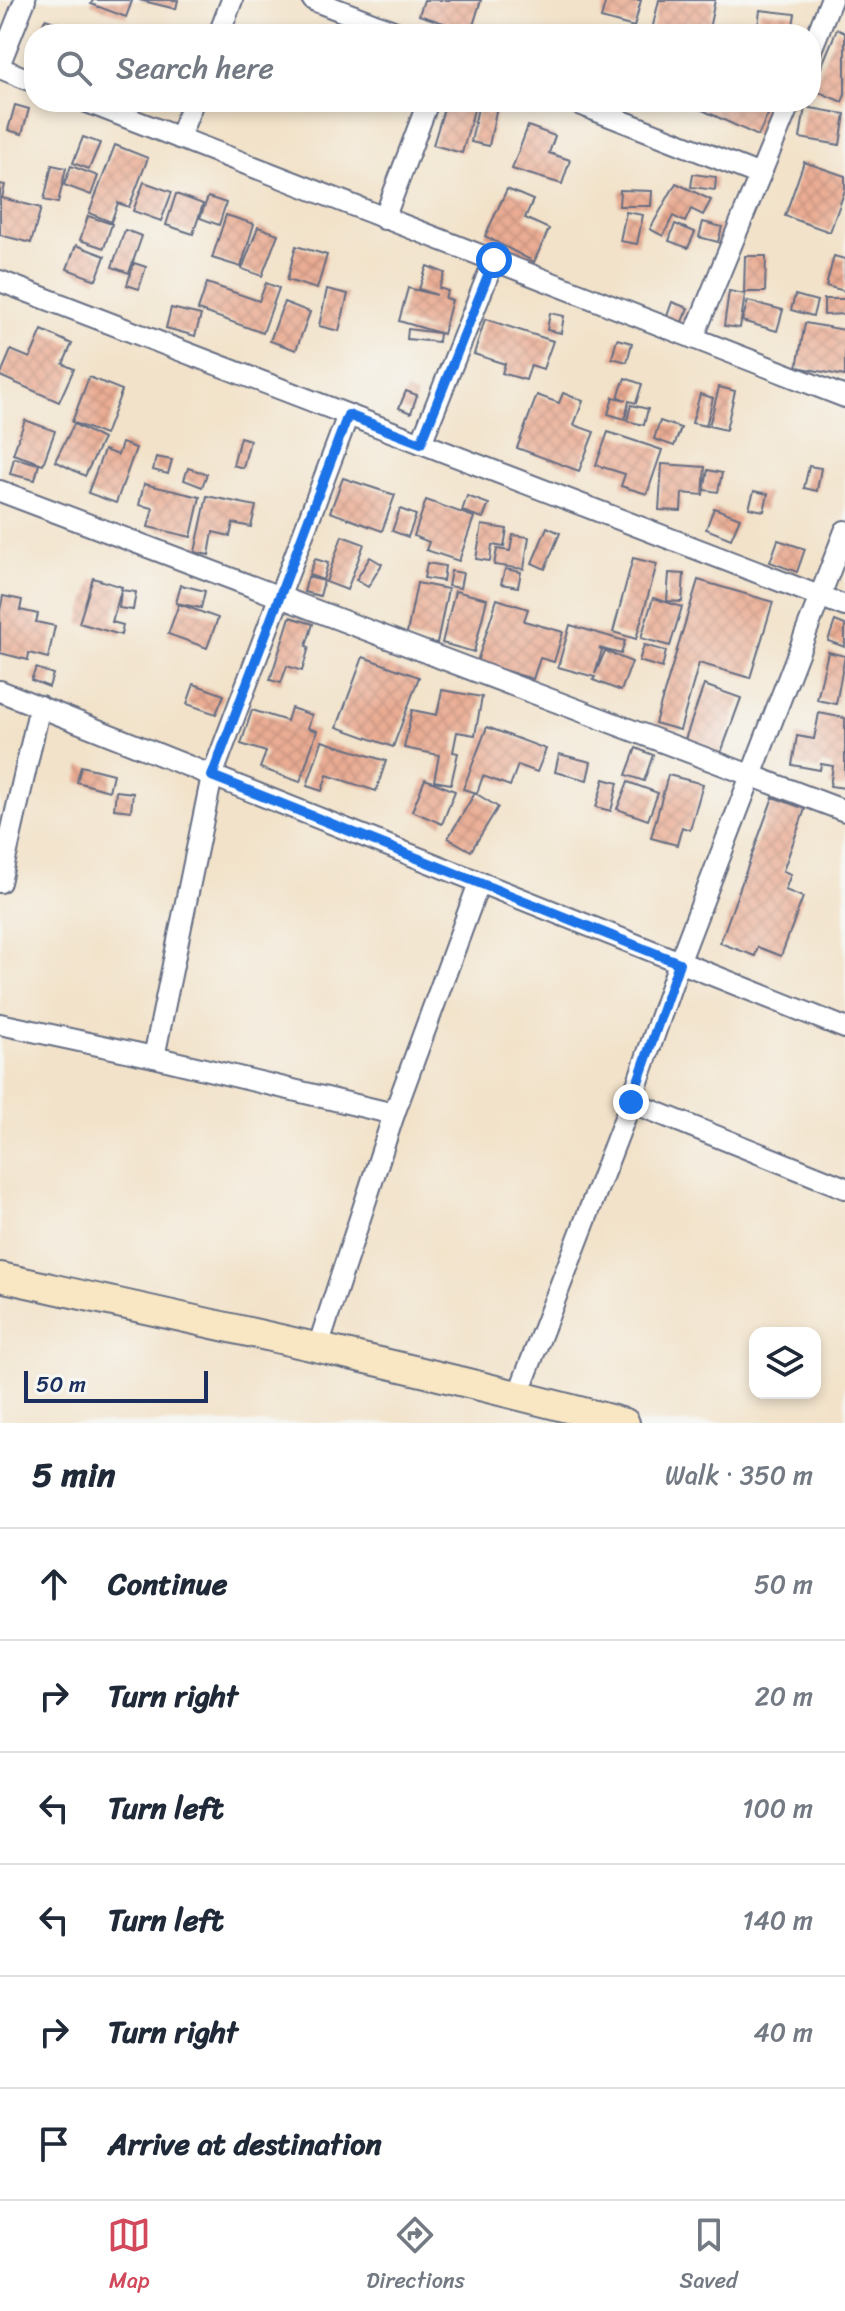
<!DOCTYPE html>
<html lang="en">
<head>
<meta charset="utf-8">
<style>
	body { margin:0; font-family:Sriracha,sans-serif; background:#f6f6f7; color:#1f2937 }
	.controls { position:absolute; right:24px; bottom:24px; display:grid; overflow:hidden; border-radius:16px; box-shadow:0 4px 12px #0003 }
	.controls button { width:72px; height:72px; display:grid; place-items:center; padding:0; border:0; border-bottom:2px solid #e0e1e3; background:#fff; color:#1f2937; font:40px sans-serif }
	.scale { position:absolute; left:24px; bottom:20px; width:184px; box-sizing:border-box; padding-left:8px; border:4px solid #1b2f5e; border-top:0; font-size:22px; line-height:28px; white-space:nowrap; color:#1b2f5e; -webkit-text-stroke:6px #f6f6f2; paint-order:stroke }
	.stop { position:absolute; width:24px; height:24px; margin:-18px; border:6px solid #1a73e8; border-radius:50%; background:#fff }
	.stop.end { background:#1a73e8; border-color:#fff; box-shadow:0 2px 8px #0008 }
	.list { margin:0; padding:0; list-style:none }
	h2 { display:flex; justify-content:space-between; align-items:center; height:104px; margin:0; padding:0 32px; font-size:34px }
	h2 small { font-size:26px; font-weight:400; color:#747a83 }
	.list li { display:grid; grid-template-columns:52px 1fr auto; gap:24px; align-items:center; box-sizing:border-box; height:112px; padding:0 32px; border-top:2px solid #e0e1e3 }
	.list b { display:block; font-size:30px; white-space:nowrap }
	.list em { font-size:26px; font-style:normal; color:#747a83 }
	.icon { flex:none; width:44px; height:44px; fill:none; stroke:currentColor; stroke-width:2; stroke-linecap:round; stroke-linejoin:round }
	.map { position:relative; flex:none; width:845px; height:1423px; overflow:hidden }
	.search { position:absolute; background:#fff; box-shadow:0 4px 12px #0003; left:24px; right:24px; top:24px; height:88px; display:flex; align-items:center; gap:20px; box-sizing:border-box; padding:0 28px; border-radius:32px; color:#747a83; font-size:30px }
	.sheet { height:776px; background:#fff }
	nav { display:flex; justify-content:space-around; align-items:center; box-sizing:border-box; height:112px; border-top:2px solid #e0e1e3; background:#fff; font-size:22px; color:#747a83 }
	nav a { display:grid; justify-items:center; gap:4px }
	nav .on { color:#d1495b }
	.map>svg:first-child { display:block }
</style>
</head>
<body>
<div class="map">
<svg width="845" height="1423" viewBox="0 0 845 1423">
	<defs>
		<pattern id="building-cross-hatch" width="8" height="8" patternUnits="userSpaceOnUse" patternTransform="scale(2)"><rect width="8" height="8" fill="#eaac93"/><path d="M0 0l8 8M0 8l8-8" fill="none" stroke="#c89481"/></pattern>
	</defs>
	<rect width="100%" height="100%" fill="#f6f6f2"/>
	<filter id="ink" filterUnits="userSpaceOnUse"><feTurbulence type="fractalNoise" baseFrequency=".0125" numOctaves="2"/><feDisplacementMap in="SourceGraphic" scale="16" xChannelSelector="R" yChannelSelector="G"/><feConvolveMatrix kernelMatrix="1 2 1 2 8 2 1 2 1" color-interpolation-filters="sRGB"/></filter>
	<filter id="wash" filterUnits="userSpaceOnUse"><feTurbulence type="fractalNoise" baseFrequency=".006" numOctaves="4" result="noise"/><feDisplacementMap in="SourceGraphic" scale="32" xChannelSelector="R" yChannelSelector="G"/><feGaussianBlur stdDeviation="1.8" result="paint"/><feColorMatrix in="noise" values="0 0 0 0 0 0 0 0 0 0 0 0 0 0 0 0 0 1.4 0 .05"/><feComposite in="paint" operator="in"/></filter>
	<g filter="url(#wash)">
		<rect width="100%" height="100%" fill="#f2e2c9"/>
		<g id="blocks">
			<g fill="url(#building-cross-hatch)">
				<polygon points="93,0 129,0 132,1 126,17 91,4"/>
				<polygon points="139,0 178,0 176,9"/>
				<polygon points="424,0 481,0 471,32 419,15"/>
				<polygon points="606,0 641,0 634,27 601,18"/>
				<polygon points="659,0 715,0 708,34 651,34"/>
				<polygon points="760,10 795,14 792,31 758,27"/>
				<polygon points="45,19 72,27 70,34 40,34"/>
				<polygon points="837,29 845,33 845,95 842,102 812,89"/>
				<polygon points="446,102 474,110 462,153 433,145"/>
				<polygon points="479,102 497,106 489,146 471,142"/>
				<polygon points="701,102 769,102 773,104 758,136 698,108"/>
				<polygon points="15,105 29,109 22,134 8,130"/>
				<polygon points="805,107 845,114 840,145 800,138"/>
				<polygon points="528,126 555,136 549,153 570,160 562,184 512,169"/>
				<polygon points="83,137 100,143 89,169 73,163"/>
				<polygon points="115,145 148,158 129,207 118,203 111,222 89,213"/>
				<polygon points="804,162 845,176 845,190 830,232 785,216"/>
				<polygon points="52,165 66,168 58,203 44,200"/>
				<polygon points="71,166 98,176 91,195 64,185"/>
				<polygon points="693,174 716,177 715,190 691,187"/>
				<polygon points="144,182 172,192 161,221 133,211"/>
				<polygon points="676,183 711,200 703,215 691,209 685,222 673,216 663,236 650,229"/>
				<polygon points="0,184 5,185 2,198 41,208 31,243 0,235"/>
				<polygon points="507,189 533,200 525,218 549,229 534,262 485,236"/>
				<polygon points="620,190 652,191 651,206 619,206"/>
				<polygon points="176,194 203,204 193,234 166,225"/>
				<polygon points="208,197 226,203 219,225 200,218"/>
				<polygon points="626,212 643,215 637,244 620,241"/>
				<polygon points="226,215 254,224 241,267 212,258"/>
				<polygon points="88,216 112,224 104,248 80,240"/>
				<polygon points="703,222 722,227 718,242 699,237"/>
				<polygon points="675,224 695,232 688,248 669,241"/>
				<polygon points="258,227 278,234 262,276 242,269"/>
				<polygon points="125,230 142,236 129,273 112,267"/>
				<polygon points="76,245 105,256 96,280 67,269"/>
				<polygon points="296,246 327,255 317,289 287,280"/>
				<polygon points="745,256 766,256 765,292 744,292"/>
				<polygon points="834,256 845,259 845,291 826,286"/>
				<polygon points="134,263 146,267 139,289 127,285"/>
				<polygon points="427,266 445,273 439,288 448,291 445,298 452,300 443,334 399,321 408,288 437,295 419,289"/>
				<polygon points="207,283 259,301 266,283 279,288 263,333 198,310"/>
				<polygon points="327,289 348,294 339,331 319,326"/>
				<polygon points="729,291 745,294 740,328 724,326"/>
				<polygon points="795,295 817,301 813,316 791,310"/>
				<polygon points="824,299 845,299 845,314 824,315"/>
				<polygon points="748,301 783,310 777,331 742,321"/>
				<polygon points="284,302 310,312 296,350 270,341"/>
				<polygon points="672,302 688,308 681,324 666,319"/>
				<polygon points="171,308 201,315 195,336 166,328"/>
				<polygon points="550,313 564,316 561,333 547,330"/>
				<polygon points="485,319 553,341 543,369 531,365 526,380 502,373 505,364 474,354"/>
				<polygon points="805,323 845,330 845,376 797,367"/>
				<polygon points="408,329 439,333 438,342 407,339"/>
				<polygon points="42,330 72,344 63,364 74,369 59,402 0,376 11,350 30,358"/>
				<polygon points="617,339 632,343 627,362 612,358"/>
				<polygon points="89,377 122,390 105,435 72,422"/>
				<polygon points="625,378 642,384 636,403 629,401 625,419 608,414 613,397 626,400 618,397"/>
				<polygon points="719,387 735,391 726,430 709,426"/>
				<polygon points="406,391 417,395 411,413 399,408"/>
				<polygon points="563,393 583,401 574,425 594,432 579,471 517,448 537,395 559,403"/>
				<polygon points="700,394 713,398 706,426 692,423"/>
				<polygon points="631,405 648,409 644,425 627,421"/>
				<polygon points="25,420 55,431 43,464 13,454"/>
				<polygon points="660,421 681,428 674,446 654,439"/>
				<polygon points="74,424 103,439 85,476 55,461"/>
				<polygon points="608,432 662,450 647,494 621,486 625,474 596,465"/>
				<polygon points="240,437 250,440 243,468 233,465"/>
				<polygon points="122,443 136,448 116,503 88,493 104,450 118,455"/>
				<polygon points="156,457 172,460 168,474 153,470"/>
				<polygon points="14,458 39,464 35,480 10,474"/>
				<polygon points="662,464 705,467 703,495 682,493 681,511 659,510"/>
				<polygon points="809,466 821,468 817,491 804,488"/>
				<polygon points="188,468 207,474 202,487 184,480"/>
				<polygon points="708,470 722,473 718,492 704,490"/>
				<polygon points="343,478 395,495 382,531 330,512"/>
				<polygon points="144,484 200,497 191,537 148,527 153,508 139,505"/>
				<polygon points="754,491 768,494 764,511 749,508"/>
				<polygon points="207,496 256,506 251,527 233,523 230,536 213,532 209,555 195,552"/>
				<polygon points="467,496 489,504 483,518 462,511"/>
				<polygon points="426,500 474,517 459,561 426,550 429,542 414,536"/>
				<polygon points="714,508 740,518 731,539 706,529"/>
				<polygon points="400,509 416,515 408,537 392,531"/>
				<polygon points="482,525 507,529 504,547 492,545 490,561 476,559"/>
				<polygon points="547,527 560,533 545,569 532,563"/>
				<polygon points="513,535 529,537 524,569 494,565 497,549 510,551"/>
				<polygon points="342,536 364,544 347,590 326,582"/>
				<polygon points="778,540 805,549 797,572 770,562"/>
				<polygon points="370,557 382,564 368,587 356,580"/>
				<polygon points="633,558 657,564 636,639 613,632"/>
				<polygon points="315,559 328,563 323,580 309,575"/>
				<polygon points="427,563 445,566 443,581 424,578"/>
				<polygon points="505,569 521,572 518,587 501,584"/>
				<polygon points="451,571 463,573 460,588 448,586"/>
				<polygon points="669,573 684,574 682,602 667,601"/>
				<polygon points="308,577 324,581 320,596 304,592"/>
				<polygon points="93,578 122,587 112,622 123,625 121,635 79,623"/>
				<polygon points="698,580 773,602 750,678 699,663 680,730 655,723"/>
				<polygon points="417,583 448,589 437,643 406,638"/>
				<polygon points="181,585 205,591 201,608 176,603"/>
				<polygon points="121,590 136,592 133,610 119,608"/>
				<polygon points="455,591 487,599 474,652 442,643"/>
				<polygon points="3,596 22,600 20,610 38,614 36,622 55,626 48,658 29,653 28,660 0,653 0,610"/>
				<polygon points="653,598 682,607 670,646 641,638"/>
				<polygon points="497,599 528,609 524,621 563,632 554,662 540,658 533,679 477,662"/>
				<polygon points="179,604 218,618 207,648 168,634"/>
				<polygon points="290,617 313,624 306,646 309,647 302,671 287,666 281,683 270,680"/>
				<polygon points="835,621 845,625 845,647 828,641"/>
				<polygon points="570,625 625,641 621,654 599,648 602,650 595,674 605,651 632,662 621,691 593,680 595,677 558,667"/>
				<polygon points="644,645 666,651 662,668 639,661"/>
				<polygon points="828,652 845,656 836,704 817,700"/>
				<polygon points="363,657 419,677 393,747 337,727"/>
				<polygon points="36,668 53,674 49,687 31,680"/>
				<polygon points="194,684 224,695 216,714 187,704"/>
				<polygon points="704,685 741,698 718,761 682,748"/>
				<polygon points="442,690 482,697 475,735 457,732 453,752 458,753 451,784 434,781 439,755 404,748 412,710 437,715"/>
				<polygon points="291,708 312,715 308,728 317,731 300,782 260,768 266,752 241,744 252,710 287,721"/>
				<polygon points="819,713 845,718 845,788 830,786 833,766 821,764 820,770 792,765 797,736 814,739"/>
				<polygon points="487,727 546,749 537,772 518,765 510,786 483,776 477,793 463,789"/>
				<polygon points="322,741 386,761 376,791 327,775 322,791 307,786"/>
				<polygon points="636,748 653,755 644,781 626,775"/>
				<polygon points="559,754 591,762 587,780 555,772"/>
				<polygon points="81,766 113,774 109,791 77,782"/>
				<polygon points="668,775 703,784 690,830 682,827 677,845 651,838"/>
				<polygon points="425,779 455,791 442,824 412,811"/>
				<polygon points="604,779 618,783 611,811 596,807"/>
				<polygon points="628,782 658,793 648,820 617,809"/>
				<polygon points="116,791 133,793 131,811 114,809"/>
				<polygon points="475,793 498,807 471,851 448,838"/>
				<polygon points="773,797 805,809 783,871 791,874 785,890 803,897 781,956 758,947 755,956 720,943"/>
			</g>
		</g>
	</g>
	<g filter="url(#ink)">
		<use href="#blocks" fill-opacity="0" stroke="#666e83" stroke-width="2"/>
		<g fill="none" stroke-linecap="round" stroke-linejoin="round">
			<defs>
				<g id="street">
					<polyline points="313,0 401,34"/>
					<polyline points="219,34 232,0"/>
					<polyline points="811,50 831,0"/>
					<polyline points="0,63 25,0"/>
					<polyline points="0,68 34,82"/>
					<polyline points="87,102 845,397"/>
					<polyline points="574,102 760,175"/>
					<polyline points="179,138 193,102"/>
					<polyline points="384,219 428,102"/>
					<polyline points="0,281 845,606"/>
					<polyline points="693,338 790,102"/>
					<polyline points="421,443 494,260"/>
					<polyline points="0,491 845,811"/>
					<polyline points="0,691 845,1028"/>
					<polyline points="0,882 40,706"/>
					<polyline points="0,1024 154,1057 394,1114"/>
					<polyline points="154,1057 212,776 348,415"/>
					<polyline points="631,1102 845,1188"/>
					<polyline points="318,1347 394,1114 479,883"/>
					<polyline points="518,1395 631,1102 679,963 845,531"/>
				</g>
				<path id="secondary" d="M 0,1277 C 209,1323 418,1368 625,1423"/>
			</defs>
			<use href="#street" stroke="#666e83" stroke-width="24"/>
			<use href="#secondary" stroke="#666e83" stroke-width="32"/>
			<use href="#street" stroke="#fff" stroke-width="20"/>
			<use href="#secondary" stroke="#f9e7c3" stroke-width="28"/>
		</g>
	</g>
	<g fill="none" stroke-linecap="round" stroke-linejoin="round" filter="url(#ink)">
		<polyline stroke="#1a73e8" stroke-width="10" points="494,260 421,443 348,415 212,776 679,963 631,1102"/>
	</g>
</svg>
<div class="controls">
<button><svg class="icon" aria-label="layers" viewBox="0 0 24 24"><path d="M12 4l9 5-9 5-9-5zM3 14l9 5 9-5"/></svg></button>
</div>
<div class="scale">50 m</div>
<div class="stop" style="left:494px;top:260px"></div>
<div class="stop end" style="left:631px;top:1102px"></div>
<div class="search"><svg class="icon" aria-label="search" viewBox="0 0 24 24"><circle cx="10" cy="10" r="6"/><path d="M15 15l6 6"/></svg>Search here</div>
</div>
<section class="sheet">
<h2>5 min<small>Walk · 350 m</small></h2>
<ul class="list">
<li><svg class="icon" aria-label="ahead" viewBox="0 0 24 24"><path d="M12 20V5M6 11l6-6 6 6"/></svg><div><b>Continue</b></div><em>50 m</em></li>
<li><svg class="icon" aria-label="right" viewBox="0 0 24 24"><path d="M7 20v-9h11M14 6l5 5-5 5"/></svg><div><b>Turn right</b></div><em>20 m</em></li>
<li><svg class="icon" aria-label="left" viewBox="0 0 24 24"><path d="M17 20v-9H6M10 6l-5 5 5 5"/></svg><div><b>Turn left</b></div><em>100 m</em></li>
<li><svg class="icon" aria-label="left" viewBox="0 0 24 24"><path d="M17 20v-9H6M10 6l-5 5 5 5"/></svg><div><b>Turn left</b></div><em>140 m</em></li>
<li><svg class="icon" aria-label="right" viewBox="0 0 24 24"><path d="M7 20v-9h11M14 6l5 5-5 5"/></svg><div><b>Turn right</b></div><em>40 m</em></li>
<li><svg class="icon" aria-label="arrive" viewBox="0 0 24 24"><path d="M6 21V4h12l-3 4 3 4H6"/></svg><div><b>Arrive at destination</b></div></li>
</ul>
</section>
<nav>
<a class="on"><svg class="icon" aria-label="map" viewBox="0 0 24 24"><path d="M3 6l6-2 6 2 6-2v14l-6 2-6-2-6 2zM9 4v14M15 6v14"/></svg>Map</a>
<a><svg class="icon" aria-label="directions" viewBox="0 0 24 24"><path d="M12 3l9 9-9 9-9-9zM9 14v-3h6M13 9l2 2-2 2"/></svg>Directions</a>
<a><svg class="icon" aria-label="saved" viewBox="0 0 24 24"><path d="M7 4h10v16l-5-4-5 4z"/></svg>Saved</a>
</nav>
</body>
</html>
